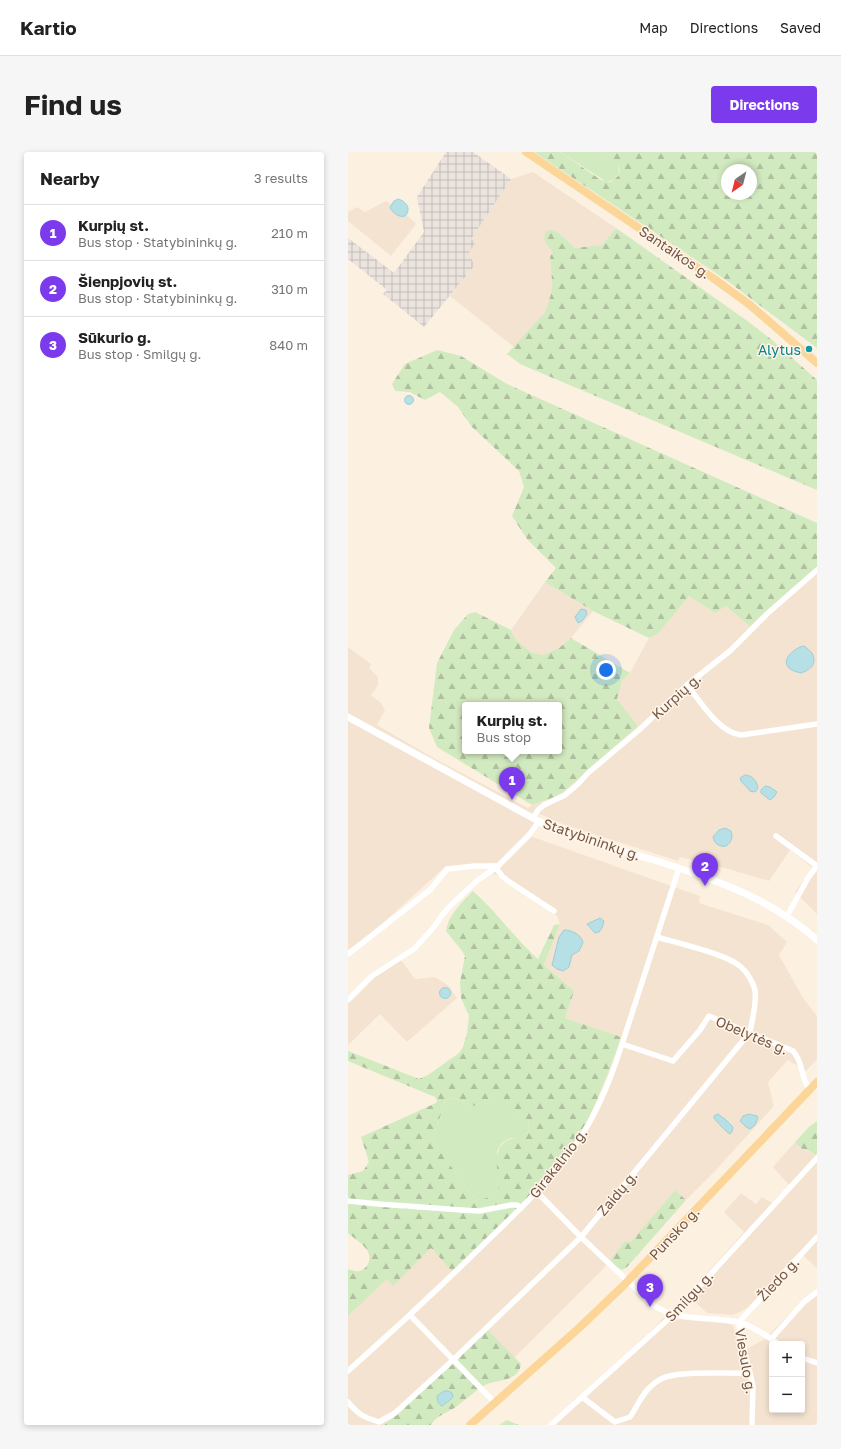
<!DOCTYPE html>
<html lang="en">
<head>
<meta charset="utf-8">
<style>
	body { margin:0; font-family:"Golos Text",sans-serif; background:#f6f6f6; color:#222 }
	.controls { position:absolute; right:12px; bottom:12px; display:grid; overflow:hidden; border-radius:4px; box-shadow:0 2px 6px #0003 }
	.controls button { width:36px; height:36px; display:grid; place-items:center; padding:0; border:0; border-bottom:1px solid #e0e0e0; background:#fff; color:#222; font:20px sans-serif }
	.compass { position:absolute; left:373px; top:12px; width:36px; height:36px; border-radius:50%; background:#fff; box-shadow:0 2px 6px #0003; rotate:215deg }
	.you { position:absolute; left:258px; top:518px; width:14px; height:14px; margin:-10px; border:3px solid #fff; border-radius:50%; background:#1a73e8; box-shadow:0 0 0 6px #1a73e833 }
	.badge { display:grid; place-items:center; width:26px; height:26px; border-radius:50%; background:#7c3aed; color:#fff; font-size:13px; font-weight:700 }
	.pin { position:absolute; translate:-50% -33px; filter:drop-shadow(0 1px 2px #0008) }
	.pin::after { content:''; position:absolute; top:21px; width:14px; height:12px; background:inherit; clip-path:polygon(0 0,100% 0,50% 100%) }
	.popup { position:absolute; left:114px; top:550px; width:100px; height:52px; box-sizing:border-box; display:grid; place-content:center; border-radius:4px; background:#fff; filter:drop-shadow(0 1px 3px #0005); font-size:13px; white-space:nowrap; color:#767676 }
	.popup b { font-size:15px; color:#222 }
	.popup::after { content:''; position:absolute; left:50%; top:100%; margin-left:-8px; border:8px solid transparent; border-top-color:#fff }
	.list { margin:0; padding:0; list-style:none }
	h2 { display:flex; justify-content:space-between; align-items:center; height:52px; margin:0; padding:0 16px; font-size:17px }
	h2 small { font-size:13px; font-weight:400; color:#767676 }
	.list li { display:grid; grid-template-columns:26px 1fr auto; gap:12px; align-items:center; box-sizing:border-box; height:56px; padding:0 16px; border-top:1px solid #e0e0e0 }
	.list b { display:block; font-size:15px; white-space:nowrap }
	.list p { margin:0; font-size:13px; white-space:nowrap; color:#767676 }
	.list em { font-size:13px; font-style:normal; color:#767676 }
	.map { position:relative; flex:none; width:469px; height:1273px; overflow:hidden; border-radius:4px }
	header { display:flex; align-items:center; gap:24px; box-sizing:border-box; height:56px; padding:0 20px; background:#fff; border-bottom:1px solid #e0e0e0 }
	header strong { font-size:19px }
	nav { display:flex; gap:22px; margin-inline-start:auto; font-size:14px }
	.intro { display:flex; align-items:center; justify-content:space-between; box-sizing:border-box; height:96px; padding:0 24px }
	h1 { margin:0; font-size:28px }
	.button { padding:10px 18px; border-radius:4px; background:#7c3aed; color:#fff; font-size:14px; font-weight:700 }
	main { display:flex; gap:24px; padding:0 24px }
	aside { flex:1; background:#fff; border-radius:4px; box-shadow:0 2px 6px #0003 }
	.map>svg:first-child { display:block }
</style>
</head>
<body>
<header>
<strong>Kartio</strong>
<nav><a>Map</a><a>Directions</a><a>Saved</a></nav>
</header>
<div class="intro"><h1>Find us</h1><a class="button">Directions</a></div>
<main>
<aside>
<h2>Nearby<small>3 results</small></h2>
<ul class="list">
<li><span class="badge">1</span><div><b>Kurpių st.</b><p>Bus stop · Statybininkų g.</p></div><em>210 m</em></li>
<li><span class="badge">2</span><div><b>Šienpjovių st.</b><p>Bus stop · Statybininkų g.</p></div><em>310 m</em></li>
<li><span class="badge">3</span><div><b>Sūkurio g.</b><p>Bus stop · Smilgų g.</p></div><em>840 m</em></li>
</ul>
</aside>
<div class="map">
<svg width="469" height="1273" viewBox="0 0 469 1273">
	<defs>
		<pattern id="industrial-grid" width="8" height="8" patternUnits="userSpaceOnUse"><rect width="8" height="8" fill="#ebe3dd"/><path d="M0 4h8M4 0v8" fill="none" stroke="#c3bbb5"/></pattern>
		<pattern id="forest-firs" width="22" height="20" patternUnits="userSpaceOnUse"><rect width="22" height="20" fill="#d2eac0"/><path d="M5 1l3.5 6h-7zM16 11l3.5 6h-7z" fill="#afc09e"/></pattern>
	</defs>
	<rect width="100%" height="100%" fill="#fcf1e1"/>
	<g fill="#f4e3d0" fill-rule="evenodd">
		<polygon points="185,20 268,76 254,93 227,96 211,81 199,93 206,100 202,105 204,128 203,142 197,160 166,195 102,144 127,113 119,102 128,90 123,87 163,27"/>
		<polygon points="38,49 43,52 42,55 42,58 51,64 57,64 59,63 68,72 43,104 0,69 0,60 9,55 17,60"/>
		<polygon points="469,415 469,762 447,740 465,716 442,698 421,729 373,715 332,705 330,709 217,673 192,662 182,678 150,711 97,715 26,779 0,798 0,495 23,512 21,516 30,525 30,533 23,543 33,551 37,558 29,573 82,604 180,656 184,653 212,643 290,574 269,547 274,529 282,521 301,486 310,482 341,444 367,461 378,454 402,473"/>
		<polygon points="197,430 245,459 223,486 211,496 195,503 183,500 168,488 163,478"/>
		<polygon points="182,684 352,744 351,751 420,773 439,790 431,803 455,846 469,864 469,907 458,919 440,908 420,930 426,954 367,1019 338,1048 327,1038 282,1092 277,1089 255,1117 166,1206 140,1178 45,1266 35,1273 0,1273 0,1164 39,1127 45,1133 83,1096 105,1119 244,961 255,936 272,885 217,866 226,839 196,813 212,772 209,764 145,721"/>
		<polygon points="50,804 67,827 87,825 101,834 109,846 59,890 32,862 0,893 0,844 24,823"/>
		<polygon points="447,990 450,995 458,999 464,1000 467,1002 469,1001 469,1116 451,1100 400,1155 394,1159 385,1163 359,1161 339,1143 396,1080 376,1060 393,1041 408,1052 414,1045 424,1051 441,1033 425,1015"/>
		<path d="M 469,1137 L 469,1273 L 201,1273 L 309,1173 L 315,1166 L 376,1171 L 385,1173 L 393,1200 L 417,1187 L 457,1146 ZM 424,1192 L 454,1192 L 454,1258 L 424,1258 Z"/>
	</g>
	<polygon fill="url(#industrial-grid)" points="98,0 125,0 163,27 123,87 128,90 120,102 127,113 76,175 35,142 39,138 0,107 0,86 46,121 76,80 69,45"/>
	<g fill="#d2eac0">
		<path d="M 212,0 L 258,0 L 270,11 L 271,20 C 268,27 264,30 257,29 Z"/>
		<path d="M 105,946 L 127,954 C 132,952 136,947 141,947 C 149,946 174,963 180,969 L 181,978 L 178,984 L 172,986 L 162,986 L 154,991 L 149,999 L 151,1035 C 149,1042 141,1047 133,1047 C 128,1047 123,1041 120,1038 L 86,991 L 85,987 L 97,949 Z"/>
	</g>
	<g fill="url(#forest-firs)" fill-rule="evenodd">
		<path d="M 186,0 L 212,0 L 253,28 L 262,30 C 281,20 268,9 258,0 L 469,0 L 469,196 L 378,128 ZM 379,18 L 403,18 L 403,42 L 379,42 Z"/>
		<polygon points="268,76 398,168 424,188 469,228 469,338 172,212 159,202 197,160 203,142 204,128 202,105 205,100 199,93 196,86 198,79 204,78 211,81 227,96 254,93"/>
		<polygon points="89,198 113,204 159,232 469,371 469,415 402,474 378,454 367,461 341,444 310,482 301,486 245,459 197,430 208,416 179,387 164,364 176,335 171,319 124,275 110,255 92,240 77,248 62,240 47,239 44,232 57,212"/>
		<path d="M 127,460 L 163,478 L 168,488 L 183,500 L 195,503 L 211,496 L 223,486 L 282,521 L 274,529 L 269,547 L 290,574 L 212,643 L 184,653 L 89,595 L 81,576 L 89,511 L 106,478 L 120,462 ZM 117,553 L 211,553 L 211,599 L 117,599 Z"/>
		<path d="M 125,739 C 149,760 166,786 190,807 L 206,773 L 212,772 L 196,813 L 226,839 L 217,866 L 273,885 C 261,918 250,950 233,980 C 224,996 211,1010 199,1024 C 170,1058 137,1088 104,1119 L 83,1096 L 45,1134 L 39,1127 L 0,1164 L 0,1117 C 4,1118 8,1120 12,1119 C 21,1115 24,1106 19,1098 C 15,1092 6,1086 0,1081 L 0,1023 L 15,1019 L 21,1010 L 13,985 L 88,951 L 89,948 L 87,945 L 0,909 L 0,899 L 71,927 L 80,923 L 111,901 L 115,895 L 119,881 L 121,864 L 113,846 L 112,830 L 117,804 L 114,799 L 98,779 C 100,763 114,750 125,739 ZM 105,946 L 127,954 C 132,952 136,947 141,947 C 149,947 174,963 180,969 L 181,978 L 178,984 C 172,986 165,985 160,988 C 143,996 150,1020 151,1035 C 149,1042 141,1047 133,1047 C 128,1047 123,1041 120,1038 L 86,991 L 85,987 L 97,949 Z"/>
		<path d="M 469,969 L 469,1001 L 467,1002 C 460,997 452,999 447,990 L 462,974 Z"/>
		<polygon points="327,1038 338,1048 279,1115 274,1118 270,1116 262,1108 277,1089 282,1091"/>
		<path d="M 140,1178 L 173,1212 C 171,1231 146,1227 135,1234 C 126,1240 117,1248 108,1255 C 99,1261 89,1263 83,1273 L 35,1273 L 45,1266 ZM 96,1239 L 105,1245 L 96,1253 L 89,1248 L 89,1244 Z"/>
		<polygon points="159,1268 171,1273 151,1273"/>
	</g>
	<g fill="#b6e0e6" stroke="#9ccfd7">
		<path d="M 50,47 C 58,49 64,57 57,64 C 51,66 43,60 42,55 L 46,49 Z"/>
		<circle cx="61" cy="248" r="4.5"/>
		<polygon points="233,457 238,458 239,462 234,469 230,471 227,465"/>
		<path d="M 456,494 C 459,496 461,498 464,501 C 469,512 464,517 453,521 C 449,520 444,519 441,516 C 432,507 448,495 456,494 Z"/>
		<path d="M 397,623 C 404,623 409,629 410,636 L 407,640 L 402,639 L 393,629 L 392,626 Z"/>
		<polygon points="417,634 422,635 429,640 426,645 422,648 413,641 413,638"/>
		<path d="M 377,676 L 383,679 C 385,685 384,690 378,694 C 372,695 366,692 365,685 L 371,678 Z"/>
		<polygon points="252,766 256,769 254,776 251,780 247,781 239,772"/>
		<path d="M 216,778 C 224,778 234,783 235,791 L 231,799 L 224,803 L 221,815 L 215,819 L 209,817 L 204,813 L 211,785 Z"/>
		<circle cx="97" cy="841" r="5.5"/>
		<path d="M 370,962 L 378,968 L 385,975 L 384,980 L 382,982 C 378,980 369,970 366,966 L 366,964 Z"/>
		<polygon points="401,962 409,964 410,966 407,973 402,977 398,975 392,969 395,964"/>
		<path d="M 96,1239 L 100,1239 L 104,1241 L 105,1245 L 102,1248 L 94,1254 C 90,1252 89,1248 89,1244 Z"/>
	</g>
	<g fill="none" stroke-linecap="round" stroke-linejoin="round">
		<g stroke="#fff" stroke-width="5.5">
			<path d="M 339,533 C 352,549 371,581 393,583 L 469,572"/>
			<polyline points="185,666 190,658 196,653 217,643 230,632 240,621 291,578 339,533 383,498 420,461 469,418"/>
			<polyline points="428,684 469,714"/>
			<polyline points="148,716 154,724 160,729 206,759"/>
			<polyline points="439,764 460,726 469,714"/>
			<polyline points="0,802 82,738 99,717 127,714 150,714"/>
			<polyline points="0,848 24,824 66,797 86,775 95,762 104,752 130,728 150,714 181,683 191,669"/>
			<path d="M 274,892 L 325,909 L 352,878 L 361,864 L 445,899 C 457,913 451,924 462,937"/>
			<path d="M 189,1040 L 233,1085 L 305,1153 C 330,1170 362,1164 390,1170 C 404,1173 418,1184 431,1192"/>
			<polyline points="0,1049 31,1052 114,1058 131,1059 163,1053 169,1053 173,1056"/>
			<polyline points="62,1163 147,1251"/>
			<polyline points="423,1187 456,1150 469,1140"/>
			<polyline points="454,1206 469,1211"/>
			<path d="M 0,1219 C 45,1179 90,1137 134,1094 C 172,1057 213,1020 240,973 C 261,937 273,895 286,855 C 301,809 316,762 331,716"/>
			<path d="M 234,1245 L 267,1270 L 282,1265 C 289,1255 293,1244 301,1236 C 304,1233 309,1229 313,1227 C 329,1218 382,1222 402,1221"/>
			<path d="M 0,1250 C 11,1263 15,1265 31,1270 L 47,1261 L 105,1208 L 233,1085 L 402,880 C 404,867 409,852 407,838 C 405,830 399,820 393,815 C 379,802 329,791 309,785"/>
			<polyline points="203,1273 325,1163 469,1006"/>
			<polyline points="404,1273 405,1234 392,1182 391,1170 469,1085"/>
		</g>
		<path stroke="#fff" stroke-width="7" d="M 0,565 L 194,671 L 213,680 C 245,690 277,700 309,709 C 368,728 422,746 469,788"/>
		<g stroke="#fcd599" stroke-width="8">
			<polyline points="178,0 365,126 402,153 469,211"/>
			<polyline points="122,1273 231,1176 275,1134 469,930"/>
		</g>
	</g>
	<circle fill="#0f9aa8" stroke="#fff5e8" stroke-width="1.5" cx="461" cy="197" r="4"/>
	<g text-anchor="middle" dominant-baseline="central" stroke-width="3" stroke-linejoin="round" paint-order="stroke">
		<g font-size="14" fill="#745748" stroke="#fff5e8">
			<text transform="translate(327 100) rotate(34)">Santaikos g.</text>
			<text transform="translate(328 544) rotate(-42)">Kurpių g.</text>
			<text transform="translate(244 687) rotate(19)">Statybininkų g.</text>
			<text transform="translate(404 883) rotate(23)">Obelytės g.</text>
			<text transform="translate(210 1011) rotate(-52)">Girakalnio g.</text>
			<text transform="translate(269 1041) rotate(-50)">Zaidų g.</text>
			<text transform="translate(326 1081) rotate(-47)">Punsko g.</text>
			<text transform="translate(430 1127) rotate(-47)">Žiedo g.</text>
			<text transform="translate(341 1144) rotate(-47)">Smilgų g.</text>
			<text transform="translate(398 1209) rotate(80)">Viesulo g.</text>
		</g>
		<g font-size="14" fill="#0d838f" stroke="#fff5e8" text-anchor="end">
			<text x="453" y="197">Alytus</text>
		</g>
	</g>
</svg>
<div class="controls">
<button>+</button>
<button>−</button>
</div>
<svg class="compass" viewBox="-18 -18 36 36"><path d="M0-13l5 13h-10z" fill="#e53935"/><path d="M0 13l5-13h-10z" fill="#767676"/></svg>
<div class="you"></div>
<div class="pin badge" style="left:164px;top:648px">1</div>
<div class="popup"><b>Kurpių st.</b>Bus stop</div>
<div class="pin badge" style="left:357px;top:734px">2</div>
<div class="pin badge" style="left:302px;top:1155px">3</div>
</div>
</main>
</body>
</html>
